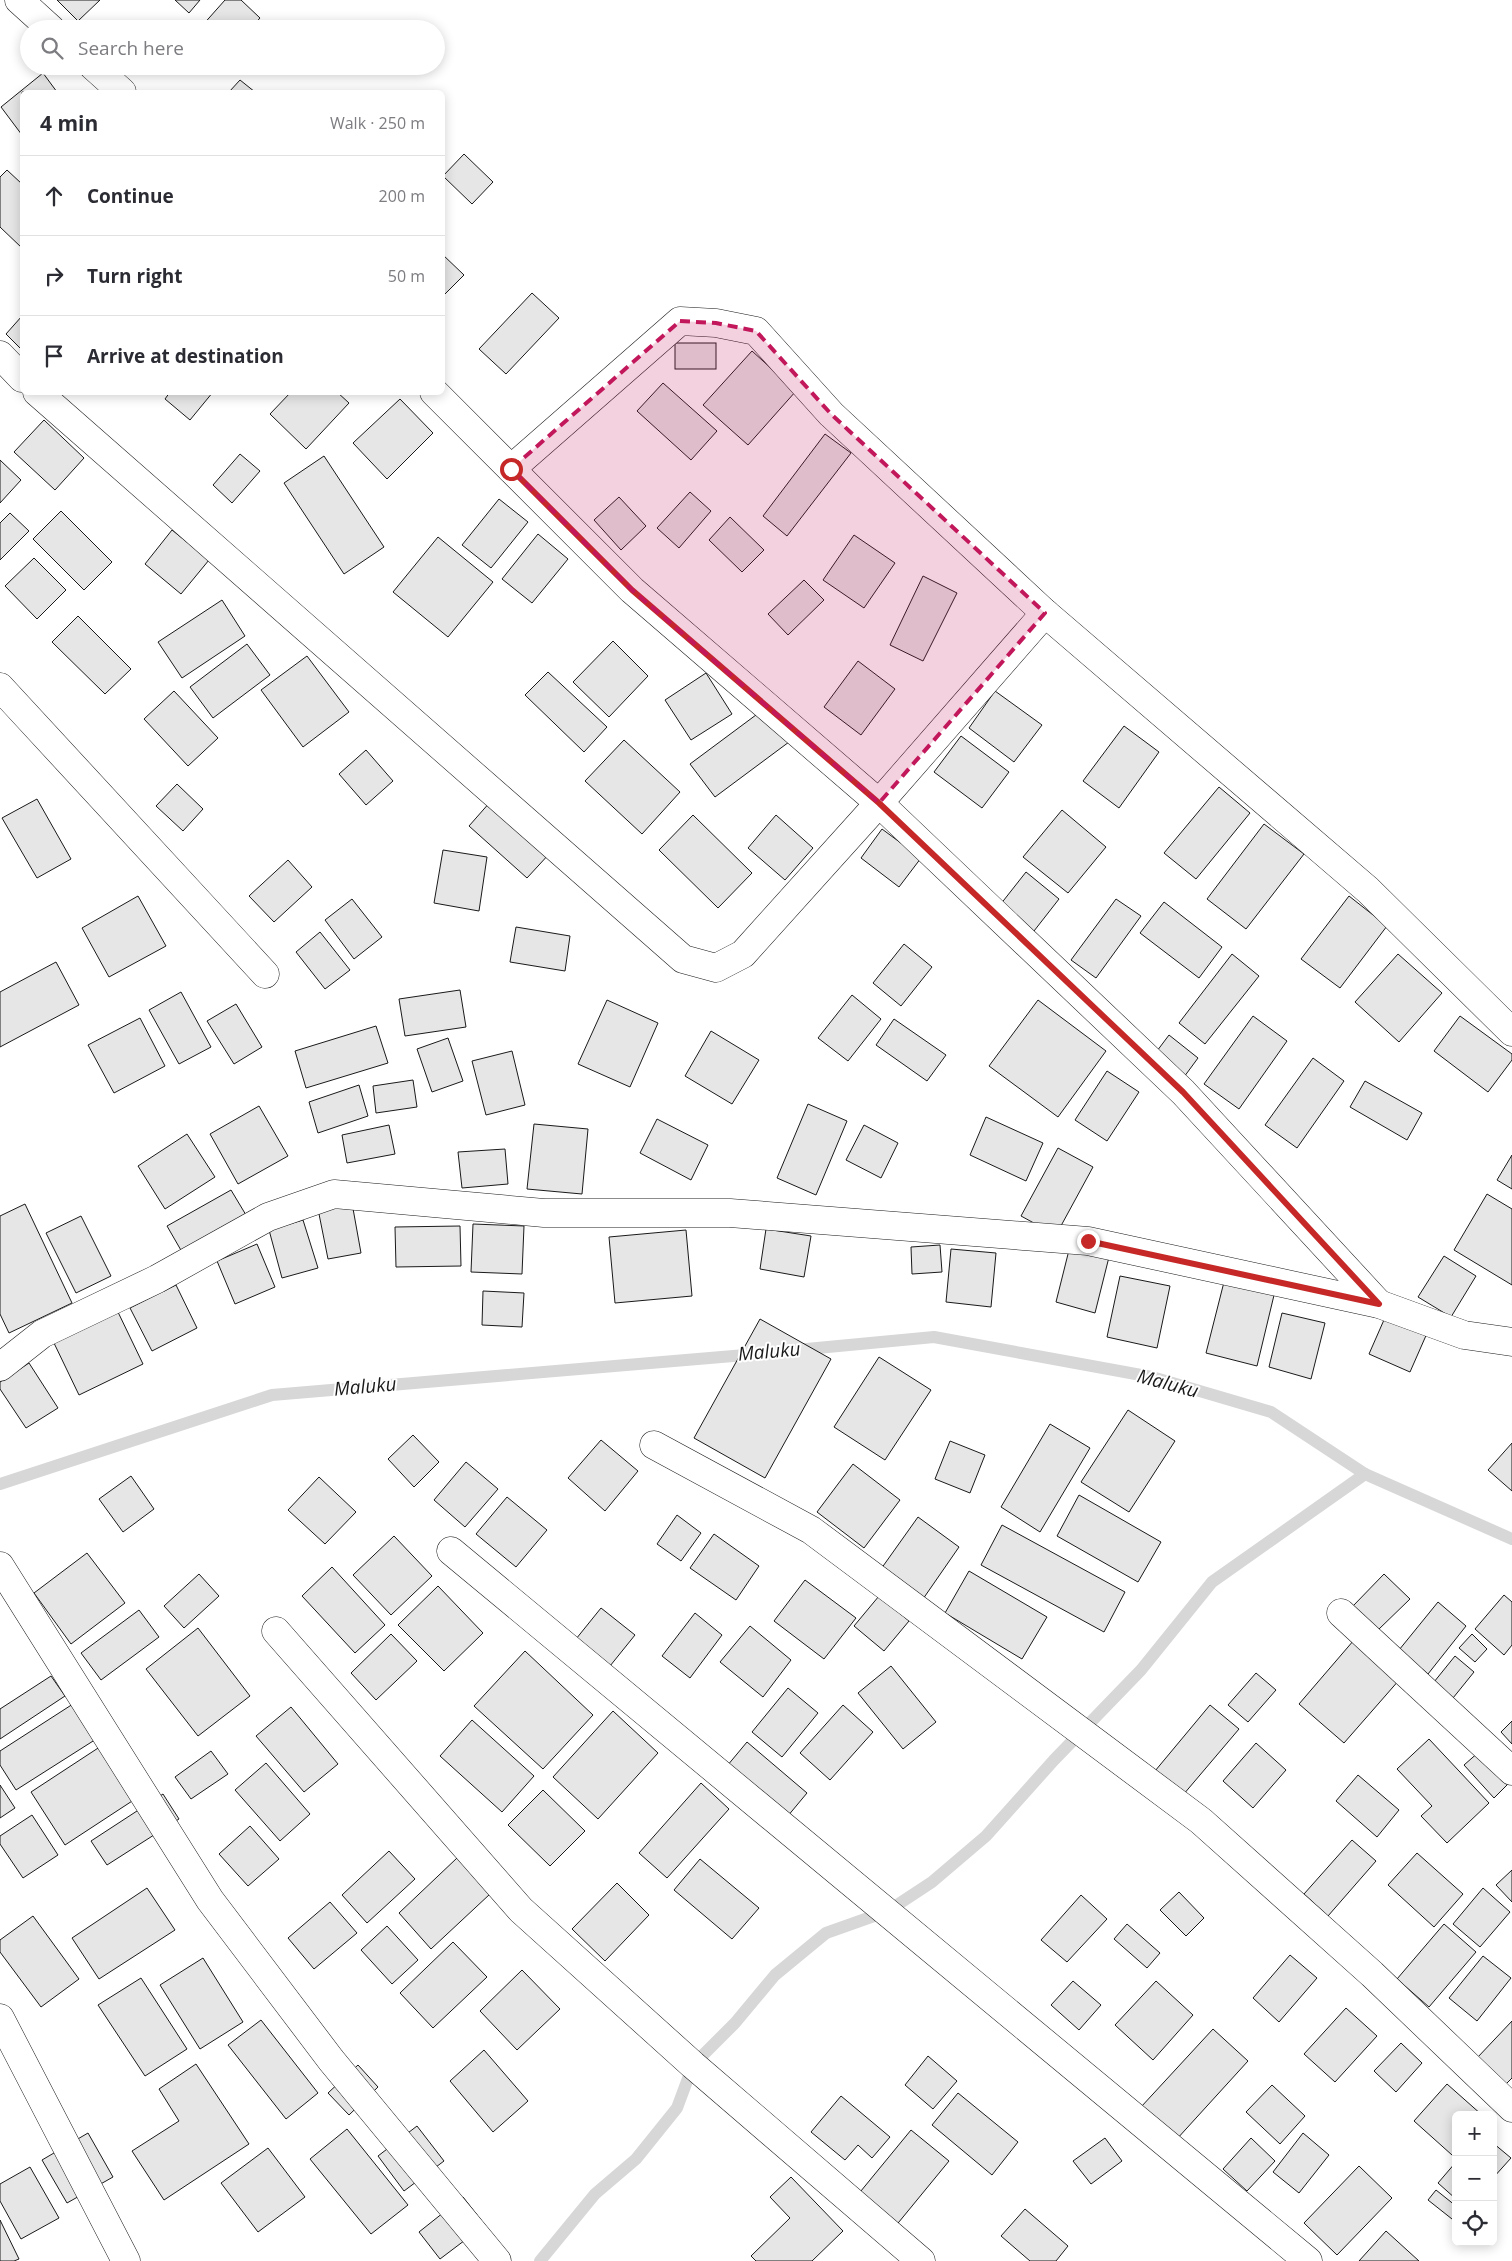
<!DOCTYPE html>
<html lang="en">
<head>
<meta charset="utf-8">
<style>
	body { margin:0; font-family:"Open Sans",sans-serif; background:#f7f7f7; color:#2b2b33 }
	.controls { position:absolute; right:15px; bottom:15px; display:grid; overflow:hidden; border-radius:8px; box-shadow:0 2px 12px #0003 }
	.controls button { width:45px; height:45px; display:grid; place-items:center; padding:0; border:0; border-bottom:1px solid #e1e1e2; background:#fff; color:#2b2b33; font:25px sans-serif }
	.stop { position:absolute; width:15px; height:15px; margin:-11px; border:4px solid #c62828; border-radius:50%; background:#fff }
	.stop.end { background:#c62828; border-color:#fff; box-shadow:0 1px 5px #0008 }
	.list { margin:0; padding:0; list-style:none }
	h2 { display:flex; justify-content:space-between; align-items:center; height:65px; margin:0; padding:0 20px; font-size:21px }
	h2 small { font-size:16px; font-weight:400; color:#7c7c81 }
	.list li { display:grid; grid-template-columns:32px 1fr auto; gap:15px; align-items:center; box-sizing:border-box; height:80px; padding:0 20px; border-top:1px solid #e1e1e2 }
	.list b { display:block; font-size:19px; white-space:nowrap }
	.list em { font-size:16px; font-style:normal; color:#7c7c81 }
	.icon { flex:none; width:28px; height:28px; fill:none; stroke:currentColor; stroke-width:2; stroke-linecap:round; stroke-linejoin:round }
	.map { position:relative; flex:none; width:1512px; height:2261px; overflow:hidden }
	.search { position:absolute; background:#fff; box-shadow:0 2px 12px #0003; left:20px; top:20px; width:425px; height:55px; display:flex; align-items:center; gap:12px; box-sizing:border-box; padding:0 18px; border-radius:28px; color:#7c7c81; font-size:19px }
	.panel { position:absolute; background:#fff; box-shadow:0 2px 12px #0003; left:20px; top:90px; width:425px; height:305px; border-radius:8px }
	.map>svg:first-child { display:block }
</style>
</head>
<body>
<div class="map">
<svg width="1512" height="2261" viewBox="0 0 1512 2261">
	<rect width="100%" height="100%" fill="#fff"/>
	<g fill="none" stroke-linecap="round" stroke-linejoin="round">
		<g stroke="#d7d7d7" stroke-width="12">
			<polyline points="796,1350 934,1337 1152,1377 1271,1412 1365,1474 1512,1539"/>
			<polyline points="0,1484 272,1395 757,1354"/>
			<polyline points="540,2261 595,2194 636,2159 677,2108 693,2065 735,2023 775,1975 826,1933 888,1911 932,1882 986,1836 1054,1760 1141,1670 1212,1582 1365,1474"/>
		</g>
	</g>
	<g fill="#e6e6e6" stroke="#1a1a1a">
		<polygon points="57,0 100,0 78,21"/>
		<polygon points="175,0 200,0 189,13"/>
		<polygon points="225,0 241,0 260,18 250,29 203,29 201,27"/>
		<polygon points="43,73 57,92 22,92 22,135 1,107"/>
		<polygon points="240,80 255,92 229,92"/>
		<polygon points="464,154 493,182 472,204 443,176"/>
		<polygon points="7,170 22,184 22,248 0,227 0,177"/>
		<polygon points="442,254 464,275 442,297"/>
		<polygon points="532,293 559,318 506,374 479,349"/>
		<polygon points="22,316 22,350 6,334"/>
		<rect x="675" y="343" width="41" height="26"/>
		<polygon points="752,351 796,391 748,445 703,405"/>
		<polygon points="663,383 717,431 691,460 637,411"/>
		<polygon points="170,392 213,392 190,420 165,399"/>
		<polygon points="291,392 337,392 349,403 306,449 270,414"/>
		<polygon points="400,399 433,433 387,479 353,443"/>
		<polygon points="44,420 84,458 55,490 14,452"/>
		<polygon points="825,434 851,453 787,536 763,516"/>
		<polygon points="240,454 260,471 232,503 213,485"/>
		<polygon points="324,456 384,547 344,574 284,483"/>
		<polygon points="0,460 21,480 0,503"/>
		<polygon points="690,492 711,511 679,548 657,528"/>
		<polygon points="619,497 646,526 621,550 594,520"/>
		<polygon points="499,499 528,522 491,568 462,545"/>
		<polygon points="61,511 112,562 84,590 33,539"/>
		<polygon points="10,513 29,531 0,560 0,523"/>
		<polygon points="730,517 764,550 742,572 709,540"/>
		<polygon points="172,530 209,560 181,594 145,564"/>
		<polygon points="538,534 568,559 532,603 502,579"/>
		<polygon points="854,535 895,563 864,608 823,580"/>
		<polygon points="438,537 493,582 448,637 393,592"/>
		<polygon points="34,558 66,590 37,619 5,586"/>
		<polygon points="923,576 957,593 923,661 890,645"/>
		<polygon points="804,580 824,600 788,635 768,614"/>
		<polygon points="222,600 245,636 182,678 158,642"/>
		<polygon points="78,616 131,669 105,694 52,642"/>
		<polygon points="613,641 648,676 609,717 573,682"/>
		<polygon points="247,644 270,675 213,718 190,687"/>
		<polygon points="307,656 349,712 303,747 261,690"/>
		<polygon points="858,661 895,689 861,735 824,707"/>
		<polygon points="548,672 607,727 584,752 525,695"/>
		<polygon points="706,673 732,714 691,740 665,700"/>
		<polygon points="174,691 218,738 188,766 144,719"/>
		<polygon points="995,691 1042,725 1014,762 969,728"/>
		<polygon points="764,709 789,742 715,797 690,764"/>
		<polygon points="1124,726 1159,752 1119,808 1083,781"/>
		<polygon points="961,736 1009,772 982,808 934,772"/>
		<polygon points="624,740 680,792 642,834 585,781"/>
		<polygon points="366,750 393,781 366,805 339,774"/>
		<polygon points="177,784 203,809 183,831 156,806"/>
		<polygon points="1219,787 1250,813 1196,879 1164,853"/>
		<polygon points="37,799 71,859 37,878 2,818"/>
		<polygon points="491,801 550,853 527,878 469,826"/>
		<polygon points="1062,810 1106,847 1068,893 1023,857"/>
		<polygon points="693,815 752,873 718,908 659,850"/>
		<polygon points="776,815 813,848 785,880 748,848"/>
		<polygon points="1264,824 1304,854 1246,929 1207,899"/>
		<polygon points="882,829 921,858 899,887 861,858"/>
		<polygon points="443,850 487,857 479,911 434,903"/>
		<polygon points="288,860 312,887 274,922 249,896"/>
		<polygon points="1026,872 1059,899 1034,931 1000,905"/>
		<polygon points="138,896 166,946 109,977 82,928"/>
		<polygon points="1349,896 1387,926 1340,988 1301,959"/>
		<polygon points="352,899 382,937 354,959 325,920"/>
		<polygon points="1116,899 1141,916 1096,978 1071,960"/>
		<polygon points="1164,902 1222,947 1199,978 1140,933"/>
		<polygon points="516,927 570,936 565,971 510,962"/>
		<polygon points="320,932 350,970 325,989 296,952"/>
		<polygon points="904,944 932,967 901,1006 873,983"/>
		<polygon points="1232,954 1259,976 1205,1044 1179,1023"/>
		<polygon points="1398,954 1442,993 1399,1042 1355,1002"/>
		<polygon points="56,962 79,1005 0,1047 0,992"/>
		<polygon points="460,990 466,1027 405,1036 399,999"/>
		<polygon points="181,992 211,1047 179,1064 149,1010"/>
		<polygon points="852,995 881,1019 848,1061 818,1038"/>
		<polygon points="607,1000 658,1023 630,1087 578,1064"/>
		<polygon points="1038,1000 1106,1051 1058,1117 989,1066"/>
		<polygon points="236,1004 262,1047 234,1064 207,1021"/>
		<polygon points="1253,1016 1287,1041 1239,1109 1204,1084"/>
		<polygon points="1460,1016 1512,1054 1512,1060 1488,1092 1434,1051"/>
		<polygon points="140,1018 165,1066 114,1093 88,1045"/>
		<polygon points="894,1019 946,1055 927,1081 876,1045"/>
		<polygon points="376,1026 388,1063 306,1088 295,1051"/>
		<polygon points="711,1031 759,1060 732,1104 685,1076"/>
		<polygon points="1169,1035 1198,1058 1184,1077 1154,1055"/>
		<polygon points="448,1038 463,1081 432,1092 417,1049"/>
		<polygon points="512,1051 525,1105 486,1115 472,1061"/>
		<polygon points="1313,1058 1344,1081 1297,1148 1265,1125"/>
		<polygon points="1107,1071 1139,1092 1107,1141 1075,1120"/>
		<polygon points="413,1080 417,1107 376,1113 373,1086"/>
		<polygon points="1365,1081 1422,1113 1407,1140 1350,1107"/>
		<polygon points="359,1085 368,1116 318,1133 309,1102"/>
		<polygon points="808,1104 847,1121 816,1195 777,1178"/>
		<polygon points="259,1106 288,1156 238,1184 210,1134"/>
		<polygon points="986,1117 1043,1143 1026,1181 970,1155"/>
		<polygon points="657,1119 708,1145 691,1180 640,1153"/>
		<polygon points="534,1124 588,1129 582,1194 527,1189"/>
		<polygon points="389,1125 395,1154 347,1163 342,1135"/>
		<polygon points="864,1125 898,1143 881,1178 846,1160"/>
		<polygon points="187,1134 215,1177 165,1209 138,1166"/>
		<polygon points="1058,1148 1093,1167 1056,1235 1021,1216"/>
		<polygon points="505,1149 508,1184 462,1188 458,1152"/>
		<polygon points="1512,1155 1512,1189 1497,1180"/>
		<polygon points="231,1190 246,1215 182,1252 167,1226"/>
		<polygon points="1487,1194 1512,1209 1512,1285 1454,1250"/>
		<polygon points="352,1203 361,1253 328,1259 318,1209"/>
		<polygon points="25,1204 72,1303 9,1333 0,1314 0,1216"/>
		<polygon points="81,1216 111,1276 76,1293 46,1233"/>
		<polygon points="303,1220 318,1268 282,1278 269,1230"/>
		<polygon points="473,1224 524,1226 522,1274 471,1272"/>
		<polygon points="460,1226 461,1266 396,1267 395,1227"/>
		<polygon points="766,1229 811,1236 804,1277 760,1269"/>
		<polygon points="686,1230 692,1296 615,1303 609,1237"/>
		<polygon points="257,1244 275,1287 235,1304 217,1261"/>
		<polygon points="940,1245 942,1272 912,1274 911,1247"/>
		<polygon points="1070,1246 1109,1257 1095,1313 1056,1302"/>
		<polygon points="951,1249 996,1253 991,1307 946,1302"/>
		<polygon points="1444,1256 1476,1276 1451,1317 1418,1297"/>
		<polygon points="1120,1276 1170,1286 1157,1348 1107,1337"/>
		<polygon points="1225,1278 1275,1291 1257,1366 1206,1353"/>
		<polygon points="176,1285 197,1328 152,1351 130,1308"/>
		<polygon points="483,1291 524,1293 522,1327 482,1325"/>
		<polygon points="117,1310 143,1364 79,1395 53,1341"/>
		<polygon points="1282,1313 1325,1323 1311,1379 1269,1367"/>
		<polygon points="1387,1313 1428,1331 1410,1372 1369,1354"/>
		<polygon points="760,1319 831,1359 765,1478 694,1438"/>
		<polygon points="879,1357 931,1390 885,1460 834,1427"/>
		<polygon points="29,1363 58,1408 26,1428 0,1389 0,1382"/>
		<polygon points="1128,1410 1175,1441 1129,1512 1081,1482"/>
		<polygon points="1050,1424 1090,1448 1040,1532 1001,1507"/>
		<polygon points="413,1435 439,1462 414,1487 388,1459"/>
		<polygon points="601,1440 638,1471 605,1511 568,1478"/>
		<polygon points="950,1441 985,1455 970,1493 935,1479"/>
		<polygon points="1512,1443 1512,1491 1488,1470"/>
		<polygon points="466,1462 498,1489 465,1527 434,1500"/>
		<polygon points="853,1464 900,1500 864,1548 817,1512"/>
		<polygon points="131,1476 154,1509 123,1532 99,1499"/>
		<polygon points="319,1477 356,1512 325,1544 288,1510"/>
		<polygon points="1079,1495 1161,1542 1138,1582 1057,1536"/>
		<polygon points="507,1497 547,1530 516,1567 476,1534"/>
		<polygon points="677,1515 701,1533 681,1561 657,1544"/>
		<polygon points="918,1517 959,1547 923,1599 881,1569"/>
		<polygon points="1002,1525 1125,1592 1104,1632 981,1565"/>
		<polygon points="714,1534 759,1566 736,1600 690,1568"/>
		<polygon points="394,1536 432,1576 391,1615 353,1575"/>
		<polygon points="87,1553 125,1603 71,1644 34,1593"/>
		<polygon points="332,1567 385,1625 355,1653 302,1596"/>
		<polygon points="969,1571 1047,1617 1022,1659 945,1613"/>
		<polygon points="199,1574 219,1596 184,1628 164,1606"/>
		<polygon points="1384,1574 1410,1599 1378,1630 1353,1606"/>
		<polygon points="805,1580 856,1618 824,1659 774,1621"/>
		<polygon points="438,1586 483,1633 444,1671 398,1625"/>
		<polygon points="1504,1595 1512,1602 1512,1645 1504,1655 1475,1629"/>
		<polygon points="879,1596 909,1621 884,1651 854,1626"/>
		<polygon points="1438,1602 1466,1626 1428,1674 1399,1650"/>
		<polygon points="601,1608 635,1635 610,1666 576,1639"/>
		<polygon points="139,1610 159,1637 101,1680 81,1653"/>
		<polygon points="695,1613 722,1635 690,1678 662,1656"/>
		<polygon points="750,1626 791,1660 763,1697 720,1662"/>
		<polygon points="198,1628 250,1696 198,1736 146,1669"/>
		<polygon points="391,1634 417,1661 376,1700 351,1673"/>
		<polygon points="1472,1634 1487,1649 1475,1662 1459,1648"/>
		<polygon points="1354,1640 1400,1679 1344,1743 1299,1704"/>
		<polygon points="525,1651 593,1715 543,1769 474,1706"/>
		<polygon points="1455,1656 1474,1672 1453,1698 1434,1682"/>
		<polygon points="891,1666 936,1722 903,1749 858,1693"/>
		<polygon points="1256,1673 1276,1690 1248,1722 1228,1705"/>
		<polygon points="51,1676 65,1696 0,1739 0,1709"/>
		<polygon points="788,1688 818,1713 782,1757 752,1732"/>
		<polygon points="90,1693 112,1729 16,1790 0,1765 0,1751"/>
		<polygon points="843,1705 873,1732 830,1780 800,1753"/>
		<polygon points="1210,1705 1239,1729 1183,1795 1155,1771"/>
		<polygon points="291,1707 338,1764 304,1792 256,1736"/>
		<polygon points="613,1711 658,1753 598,1819 553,1777"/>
		<polygon points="472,1720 534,1776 502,1812 440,1756"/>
		<polygon points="1512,1721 1512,1744 1501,1732"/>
		<polygon points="118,1735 152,1788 65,1845 31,1792"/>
		<polygon points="1429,1739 1489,1803 1447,1843 1421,1816 1432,1806 1397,1769"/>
		<polygon points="747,1742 807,1793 787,1817 727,1766"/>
		<polygon points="1256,1743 1286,1770 1253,1808 1223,1781"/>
		<polygon points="211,1751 228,1774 191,1799 175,1777"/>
		<polygon points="1480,1751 1509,1783 1494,1798 1464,1765"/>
		<polygon points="266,1763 310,1814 280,1841 235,1790"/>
		<polygon points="1358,1775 1399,1810 1377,1837 1336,1801"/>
		<polygon points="701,1783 729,1809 667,1878 639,1853"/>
		<polygon points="0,1785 15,1808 0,1818"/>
		<polygon points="543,1790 585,1831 550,1866 508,1825"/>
		<polygon points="163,1794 179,1819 107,1865 91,1841"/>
		<polygon points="32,1815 58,1855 23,1878 0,1844 0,1836"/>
		<polygon points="250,1826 279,1859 248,1886 219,1854"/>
		<polygon points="1352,1840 1376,1861 1328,1916 1304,1894"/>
		<polygon points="389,1851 415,1879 367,1923 342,1895"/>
		<polygon points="1417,1853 1463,1894 1434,1927 1388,1885"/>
		<polygon points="457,1858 490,1894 431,1949 399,1913"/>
		<polygon points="700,1859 759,1908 732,1939 674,1890"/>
		<polygon points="1512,1870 1512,1902 1496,1885"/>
		<polygon points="617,1883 649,1915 605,1961 572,1929"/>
		<polygon points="147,1888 175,1930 99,1979 72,1938"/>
		<polygon points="1483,1888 1510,1912 1480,1947 1453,1924"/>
		<polygon points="1179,1892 1204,1918 1186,1936 1160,1910"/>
		<polygon points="1081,1895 1107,1919 1067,1962 1041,1940"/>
		<polygon points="330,1902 357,1933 314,1969 288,1938"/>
		<polygon points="33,1916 79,1979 41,2007 0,1952 0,1940"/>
		<polygon points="1127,1924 1160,1953 1147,1968 1114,1939"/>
		<polygon points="1444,1924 1476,1952 1429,2007 1397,1979"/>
		<polygon points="387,1926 418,1960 392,1984 361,1950"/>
		<polygon points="453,1942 487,1977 433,2028 400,1993"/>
		<polygon points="1290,1955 1317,1978 1279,2022 1253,1998"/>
		<polygon points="1483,1956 1511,1978 1477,2021 1449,1998"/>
		<polygon points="203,1958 243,2022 200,2049 160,1985"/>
		<polygon points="522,1970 560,2009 517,2050 480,2011"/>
		<polygon points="141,1978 187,2049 145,2076 98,2005"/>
		<polygon points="1073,1981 1101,2005 1079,2030 1051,2005"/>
		<polygon points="1156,1981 1193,2015 1153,2060 1115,2025"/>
		<polygon points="1346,2008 1377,2036 1335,2082 1304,2054"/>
		<polygon points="261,2020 318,2093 286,2119 228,2045"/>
		<polygon points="1512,2021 1512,2078 1506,2084 1477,2058"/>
		<polygon points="1213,2029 1248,2061 1176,2140 1141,2107"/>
		<polygon points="1401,2043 1422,2063 1396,2092 1374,2071"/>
		<polygon points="484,2050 528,2101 493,2132 450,2081"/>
		<polygon points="928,2056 957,2081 933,2109 905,2085"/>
		<polygon points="196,2064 249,2144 164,2200 132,2151 179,2121 159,2089"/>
		<polygon points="358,2065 378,2087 349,2115 328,2093"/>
		<polygon points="1447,2084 1482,2115 1456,2115 1456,2151 1452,2155 1414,2121"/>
		<polygon points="1272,2085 1305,2116 1280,2144 1246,2112"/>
		<polygon points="958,2093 1018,2142 992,2175 932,2125"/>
		<polygon points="841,2096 890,2137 872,2158 858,2145 845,2160 811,2132"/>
		<polygon points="417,2126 444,2161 404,2191 378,2156"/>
		<polygon points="347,2129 408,2205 371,2234 310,2159"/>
		<polygon points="911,2130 949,2161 894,2228 856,2197"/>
		<polygon points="88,2133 113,2177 67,2203 42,2160"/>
		<polygon points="1303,2133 1329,2155 1299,2193 1273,2172"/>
		<polygon points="1105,2138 1122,2161 1091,2184 1073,2161"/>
		<polygon points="1251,2138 1275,2161 1247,2191 1223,2169"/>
		<polygon points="1493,2143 1511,2158 1493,2178"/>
		<polygon points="268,2148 305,2197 258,2232 221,2183"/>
		<polygon points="1456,2162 1456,2199 1438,2183"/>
		<polygon points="1359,2166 1392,2198 1337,2255 1304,2223"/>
		<polygon points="30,2167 59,2218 21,2239 0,2201 0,2184"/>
		<polygon points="791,2177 843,2231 812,2261 756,2261 751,2256 790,2218 770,2197"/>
		<polygon points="1436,2190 1456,2206 1456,2215 1452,2219 1428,2200"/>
		<polygon points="463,2197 485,2225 440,2259 419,2232"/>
		<polygon points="1025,2209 1068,2246 1056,2261 1030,2261 1001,2236"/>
		<polygon points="0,2220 19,2259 14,2261 0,2261"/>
		<polygon points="1386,2231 1419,2261 1359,2261"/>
	</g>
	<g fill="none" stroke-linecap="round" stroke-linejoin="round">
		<defs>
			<g id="minor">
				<polyline points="19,0 51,29"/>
				<polyline points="93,66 122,92"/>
				<polyline points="0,355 22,378"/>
				<polyline points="37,392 683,959 716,968 743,954 879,803 1045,613"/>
				<polyline points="434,392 632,590 879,803 1183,1092 1379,1304"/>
				<polyline points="511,469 680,321 716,323 756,331 831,414 1045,613 1368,890 1512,1032"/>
				<polyline points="0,687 265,974"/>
				<polyline points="0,1367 42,1334 157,1279 268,1217 334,1194 544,1213 730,1213 1088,1241 1379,1304 1464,1335 1512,1342"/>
				<polyline points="654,1445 811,1530 1201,1821 1372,1974 1512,2108"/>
				<polyline points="451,1551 1308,2261"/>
				<polyline points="0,1566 210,1900 331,2060 497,2261"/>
				<polyline points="1341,1613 1512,1771"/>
				<polyline points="276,1631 521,1910 693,2065 921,2261"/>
				<polyline points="0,2018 126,2261"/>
			</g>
		</defs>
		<use href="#minor" stroke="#1a1a1a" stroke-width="29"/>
		<use href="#minor" stroke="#fff" stroke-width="28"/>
	</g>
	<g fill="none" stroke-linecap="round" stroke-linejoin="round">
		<polyline stroke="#c62828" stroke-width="6" points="511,469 632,590 879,803 1183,1092 1379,1304 1088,1241"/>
	</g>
	<path fill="#c2185b" fill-opacity="0.2" stroke="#c2185b" stroke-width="4" stroke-dasharray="10 6" stroke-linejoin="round" d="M 680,321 L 716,323 L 756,331 L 831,414 L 1045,613 L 879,803 L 632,590 L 511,469 Z"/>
	<g text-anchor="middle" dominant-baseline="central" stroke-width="4" stroke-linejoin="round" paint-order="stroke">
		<g font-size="19" font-style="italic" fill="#1a1a1a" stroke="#fff">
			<text transform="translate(769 1351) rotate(-5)">Maluku</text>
			<text transform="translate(1168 1383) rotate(15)">Maluku</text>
			<text transform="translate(365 1386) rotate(-5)">Maluku</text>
		</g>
	</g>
</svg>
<div class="controls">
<button>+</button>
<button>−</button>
<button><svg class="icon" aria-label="locate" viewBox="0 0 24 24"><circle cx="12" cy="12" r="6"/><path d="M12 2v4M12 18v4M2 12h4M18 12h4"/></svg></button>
</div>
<div class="stop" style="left:511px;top:469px"></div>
<div class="stop end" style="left:1088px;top:1241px"></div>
<div class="search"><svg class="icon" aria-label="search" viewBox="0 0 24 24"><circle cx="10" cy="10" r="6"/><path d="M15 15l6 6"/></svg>Search here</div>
<section class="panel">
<h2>4 min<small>Walk · 250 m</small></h2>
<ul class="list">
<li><svg class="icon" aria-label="ahead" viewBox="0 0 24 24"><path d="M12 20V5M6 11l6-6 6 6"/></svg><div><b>Continue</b></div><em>200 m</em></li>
<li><svg class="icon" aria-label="right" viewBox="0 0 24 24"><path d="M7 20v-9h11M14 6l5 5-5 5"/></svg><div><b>Turn right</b></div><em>50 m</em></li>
<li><svg class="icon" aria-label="arrive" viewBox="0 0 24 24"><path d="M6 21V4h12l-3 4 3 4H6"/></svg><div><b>Arrive at destination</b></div></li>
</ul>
</section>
</div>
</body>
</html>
